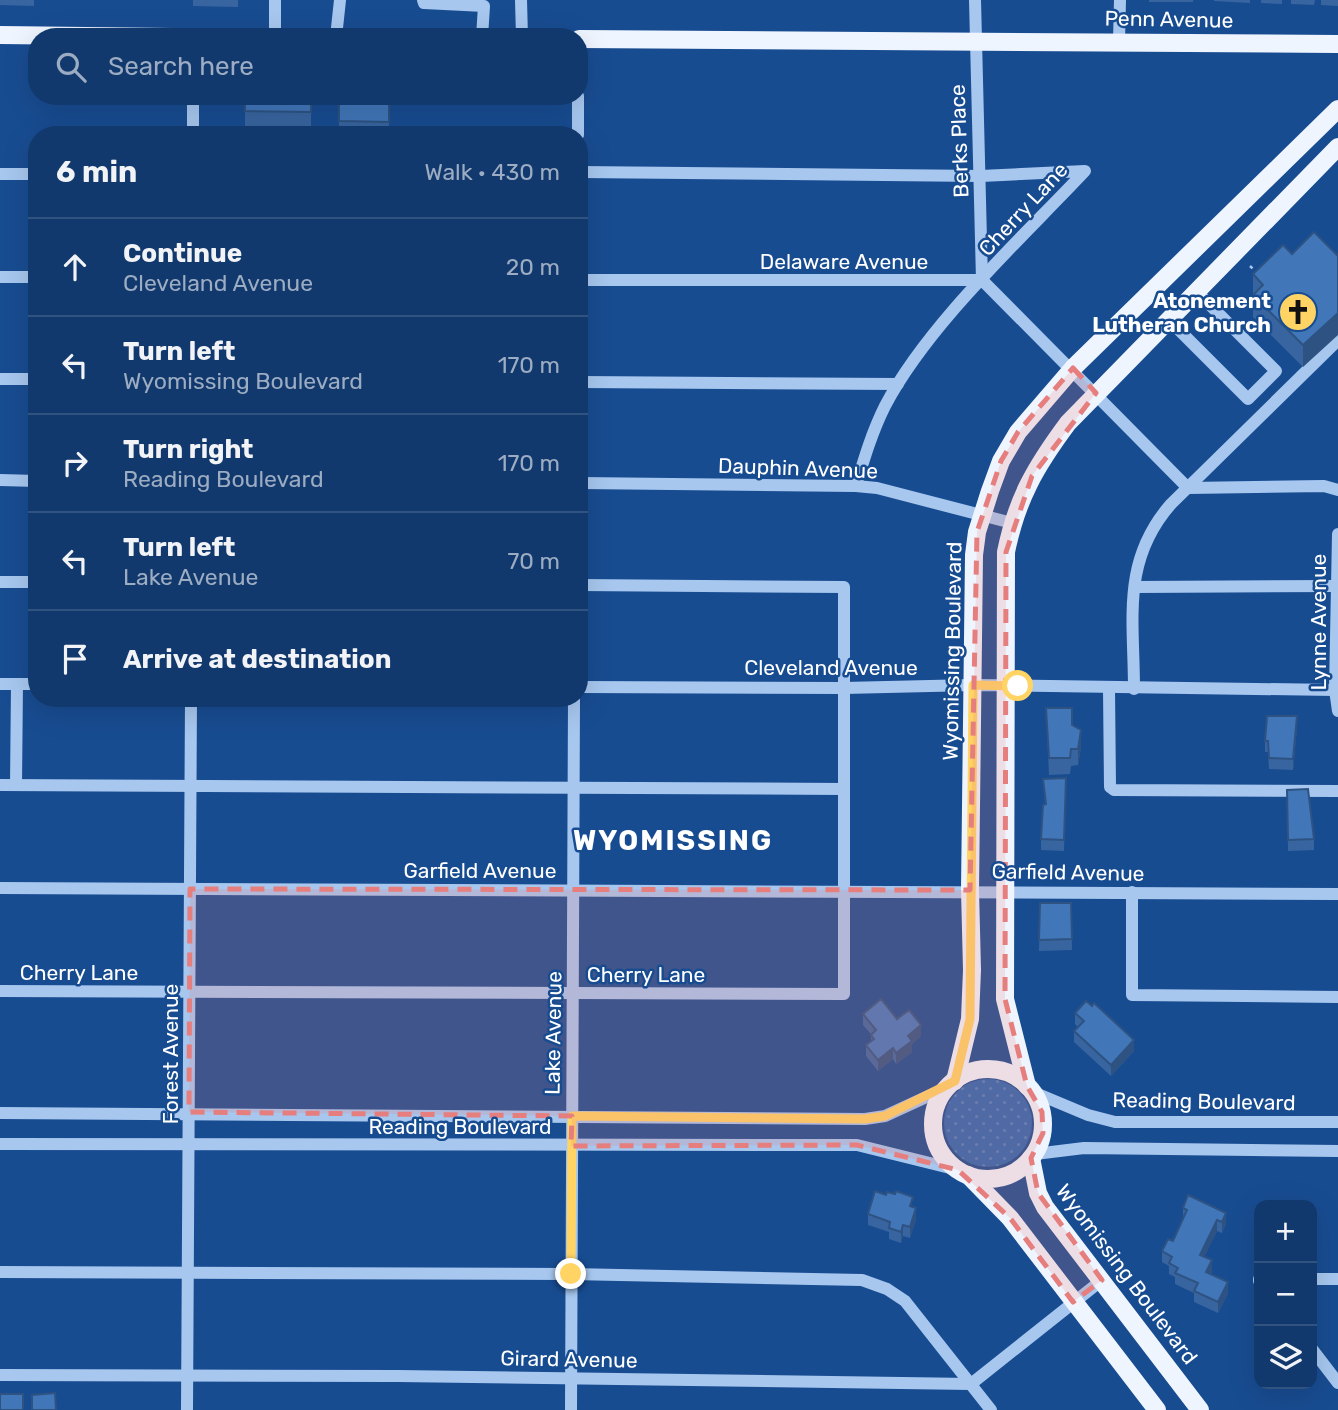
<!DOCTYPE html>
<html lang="en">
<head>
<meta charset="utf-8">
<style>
	body { margin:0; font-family:Rubik,sans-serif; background:#1f4475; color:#f1f3f6 }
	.controls { position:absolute; right:21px; bottom:21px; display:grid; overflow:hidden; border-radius:14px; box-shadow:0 7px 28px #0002 }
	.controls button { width:63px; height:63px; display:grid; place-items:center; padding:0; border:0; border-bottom:2px solid #315380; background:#12396d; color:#f1f3f6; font:35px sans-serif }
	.stop { position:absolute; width:21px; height:21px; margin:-16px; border:5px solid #ffd465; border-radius:50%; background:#fff }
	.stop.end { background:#ffd465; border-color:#fff; box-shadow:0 2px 7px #0008 }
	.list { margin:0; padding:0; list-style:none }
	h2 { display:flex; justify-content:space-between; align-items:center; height:91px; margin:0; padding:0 28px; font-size:30px }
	h2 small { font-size:23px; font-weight:400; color:#9cacc2 }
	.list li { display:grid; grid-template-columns:46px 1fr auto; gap:21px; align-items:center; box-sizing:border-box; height:98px; padding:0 28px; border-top:2px solid #315380 }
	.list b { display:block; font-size:26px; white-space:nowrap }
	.list p { margin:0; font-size:23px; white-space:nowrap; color:#9cacc2 }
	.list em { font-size:23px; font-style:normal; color:#9cacc2 }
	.icon { flex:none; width:38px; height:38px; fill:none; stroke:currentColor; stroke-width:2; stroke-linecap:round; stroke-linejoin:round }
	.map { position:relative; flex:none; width:1338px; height:1410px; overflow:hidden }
	.search { position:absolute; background:#12396d; box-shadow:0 7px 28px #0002; left:28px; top:28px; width:560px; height:77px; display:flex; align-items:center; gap:18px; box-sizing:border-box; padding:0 24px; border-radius:28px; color:#9cacc2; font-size:26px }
	.panel { position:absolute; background:#12396d; box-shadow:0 7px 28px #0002; left:28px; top:126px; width:560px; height:581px; border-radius:28px }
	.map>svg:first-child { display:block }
</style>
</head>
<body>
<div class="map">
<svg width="1338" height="1410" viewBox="0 0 1338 1410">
	<defs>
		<pattern id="grass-dots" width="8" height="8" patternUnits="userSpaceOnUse" patternTransform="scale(1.75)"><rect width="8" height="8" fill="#2b66af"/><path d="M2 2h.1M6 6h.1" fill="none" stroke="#4b7dbb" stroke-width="1.8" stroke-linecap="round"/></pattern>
	</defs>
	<rect width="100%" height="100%" fill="#184c91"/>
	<circle fill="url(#grass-dots)" cx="988" cy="1123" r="44"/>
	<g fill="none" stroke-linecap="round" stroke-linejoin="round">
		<polyline stroke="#a7c7ef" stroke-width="2.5" stroke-dasharray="3.5 5" stroke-linecap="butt" points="1250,266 1257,273"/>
		<g stroke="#a7c7ef" stroke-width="12">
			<polyline points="275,0 275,37"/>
			<polyline points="423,0 424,3 484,6 482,37"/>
			<polyline points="521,0 522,37"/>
			<polyline points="975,0 982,280"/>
			<polyline points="336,37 340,0"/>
			<polyline points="1119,41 1120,0"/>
			<polyline points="578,96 578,135"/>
			<polyline points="193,135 193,96"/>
			<path d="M 579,172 L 981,176 L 1085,171 C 1021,239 928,324 885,406 C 872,432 864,459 856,486"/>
			<polyline points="0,174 37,174"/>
			<polyline points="0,277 37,277"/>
			<polyline points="579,280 982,280 1188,488 1324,486 1338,490"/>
			<polyline points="1169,320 1248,399 1276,371 1197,292"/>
			<polyline points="0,379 37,379"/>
			<polyline points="579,382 898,384"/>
			<polyline points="0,480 37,481"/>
			<polyline points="579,483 856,486 877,488 1012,523"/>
			<polyline points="1338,534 1335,690 1338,711"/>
			<polyline points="0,582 37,582"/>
			<polyline points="1135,587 1337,586"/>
			<polyline points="0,684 37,684"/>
			<polyline points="579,687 844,688 973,685 1335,690"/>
			<polyline points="1109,689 1110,787 1114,790 1338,791"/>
			<path d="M 1134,689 C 1134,619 1121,561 1171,504 L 1338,340"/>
			<polyline points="0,785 844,789"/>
			<polyline points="16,785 17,684"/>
			<polyline points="0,888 1338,894"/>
			<polyline points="1132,892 1132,995 1338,997"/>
			<polyline points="0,991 844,994 844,587 579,585"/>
			<polyline points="1033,1092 1088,1115 1115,1122 1338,1122"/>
			<polyline points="0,1113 865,1119 885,1116 948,1087"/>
			<polyline points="0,1144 857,1145 958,1170"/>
			<polyline points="1035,1154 1084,1148 1338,1151"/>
			<polyline points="0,1272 571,1274 862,1280 887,1289 905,1301 991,1410"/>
			<polyline points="1259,1279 1259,1281"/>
			<polyline points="1312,1279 1338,1279"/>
			<polyline points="1312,1349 1338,1383"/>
			<polyline points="0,1375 398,1376 971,1384 1102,1280"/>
			<polyline points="187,1410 191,698"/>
			<polyline points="571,1410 574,698"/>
		</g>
		<g stroke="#eff5ff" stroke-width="18">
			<polyline points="0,35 173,37"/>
			<polyline points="579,39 1338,44"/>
			<circle cx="988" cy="1124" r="55"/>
			<polyline points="955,1081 970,1019 972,970 970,890 974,555 977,532 990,491 1001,461 1018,432 1073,368 1338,109"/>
			<path d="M 1027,1086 L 1005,999 L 1006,552 C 1017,498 1036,466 1068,423 L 1338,147"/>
			<polyline points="1031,1158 1038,1193 1045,1207 1200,1410"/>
			<polyline points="968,1175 1010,1218 1157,1410"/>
		</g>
	</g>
	<g fill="#38659f">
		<polygon points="0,0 34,0 34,6 0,5"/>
		<polygon points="193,0 238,0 238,7 193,6"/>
		<rect x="1149" y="0" width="44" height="2"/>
		<polygon points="1214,0 1250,0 1250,3 1214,1"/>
		<polygon points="1261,0 1282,0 1282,4 1261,3"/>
		<polygon points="1291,0 1315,0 1314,5 1291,4"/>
		<polygon points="1321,0 1338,0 1338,6 1321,5"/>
		<polygon points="245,96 311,96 311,128 245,127"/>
		<rect x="339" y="96" width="50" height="39"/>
		<polygon points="1292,254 1337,255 1303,367 1253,317 1253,274"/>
		<polygon points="1046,708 1072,725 1081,747 1078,765 1071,766 1070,774 1049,775"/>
		<polygon points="1297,727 1293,770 1269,769 1268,752 1265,752 1265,741"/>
		<polygon points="1066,778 1064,851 1041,850 1041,839 1045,804 1043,779"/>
		<polygon points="1287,790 1314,839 1314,850 1288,851"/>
		<polygon points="1040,903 1071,903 1072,950 1039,951"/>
		<polygon points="1092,1006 1134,1051 1111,1076 1074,1042 1074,1031 1078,1027 1075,1024 1075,1013"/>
		<polygon points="863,1014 897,1019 921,1036 912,1044 912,1052 896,1064 893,1059 878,1071 866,1056 866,1045 871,1041 871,1034 863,1025"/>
		<polygon points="1188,1195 1226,1224 1222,1233 1217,1231 1204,1257 1212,1271 1211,1274 1228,1293 1218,1313 1194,1302 1194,1293 1175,1284 1175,1277 1169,1274 1169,1266 1162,1262 1162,1251 1173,1241 1183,1219 1183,1208"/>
		<polygon points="913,1207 916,1219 910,1238 903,1236 901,1243 889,1239 889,1232 868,1225 868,1214"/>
	</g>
	<g fill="#2e5382">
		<polygon points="1338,313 1338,335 1303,367 1303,345"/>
		<polygon points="1297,716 1297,727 1293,770 1293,759"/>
		<polygon points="1081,730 1081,747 1078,765 1078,749"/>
		<polygon points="921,1025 921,1036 912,1044 912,1052 896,1064 896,1053 908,1036"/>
		<polygon points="1134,1040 1134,1051 1111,1076 1111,1065"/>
		<polygon points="893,1048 893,1059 878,1071 878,1060"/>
		<polygon points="916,1208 916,1219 910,1238 910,1227"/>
		<polygon points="1226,1213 1226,1224 1222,1233 1222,1222"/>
		<polygon points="1217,1220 1217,1231 1200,1266 1200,1255"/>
		<polygon points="903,1225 903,1236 901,1243 901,1232"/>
		<polygon points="1212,1260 1212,1271 1206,1283 1206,1272"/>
		<polygon points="1228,1282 1228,1293 1218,1313 1218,1302"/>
	</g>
	<g fill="#4176b9" stroke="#2e5382" stroke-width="2">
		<polygon points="245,96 311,96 311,112 245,111"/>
		<polygon points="339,96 389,96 389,122 339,121"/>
		<polygon points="1314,232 1337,255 1338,254 1338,313 1303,345 1253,295 1263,285 1253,274 1283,245 1292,254"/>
		<polygon points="1046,708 1072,708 1072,725 1081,730 1078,749 1071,749 1070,758 1049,758"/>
		<polygon points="1267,716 1297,716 1293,759 1269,758 1268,741 1265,741"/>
		<polygon points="1066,778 1064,840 1041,839 1043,805 1046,804 1043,779"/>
		<polygon points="1308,789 1314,839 1288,840 1287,790"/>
		<polygon points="1040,903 1071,903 1072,939 1039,940"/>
		<polygon points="881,999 897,1019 909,1010 921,1025 908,1036 912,1041 896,1053 893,1048 878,1060 866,1045 874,1039 871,1035 876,1030 863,1014"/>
		<polygon points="1086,1001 1092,1006 1094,1003 1134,1040 1111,1065 1074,1031 1084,1021 1075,1013"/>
		<polygon points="875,1191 886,1195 887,1192 895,1194 896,1191 913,1197 910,1206 916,1208 910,1227 903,1225 901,1232 889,1228 890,1222 868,1214"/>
		<polygon points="1188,1195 1226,1213 1222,1222 1217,1220 1200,1255 1212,1260 1206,1272 1228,1282 1218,1302 1194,1291 1198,1283 1175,1273 1178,1268 1169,1263 1172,1257 1162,1251 1168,1239 1173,1241 1187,1210 1183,1208"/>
		<polygon points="55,1393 56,1410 32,1410 32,1395"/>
		<rect x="0" y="1394" width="23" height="16"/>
	</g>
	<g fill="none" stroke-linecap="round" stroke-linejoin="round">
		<polyline stroke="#ffd465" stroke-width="9" points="571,1274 572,1116 865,1119 885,1116 955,1081 970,1019 973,685 1018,686"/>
	</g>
	<path fill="#e67e7e" fill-opacity="0.2" stroke="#e67e7e" stroke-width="5" stroke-dasharray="14 9" stroke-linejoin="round" d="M 1073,368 L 1096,393 L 1032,476 L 1006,552 L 1005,999 L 1027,1086 L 1042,1112 L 1043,1133 L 1031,1158 L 1038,1193 L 1102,1280 L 1073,1302 L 1010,1218 L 958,1170 L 857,1145 L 571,1146 L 572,1116 L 189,1112 L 190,889 L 970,890 L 977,532 L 1001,461 L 1018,432 Z"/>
	<defs>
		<symbol id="church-disc" viewBox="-11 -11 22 22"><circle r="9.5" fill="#ffd465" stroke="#184c91"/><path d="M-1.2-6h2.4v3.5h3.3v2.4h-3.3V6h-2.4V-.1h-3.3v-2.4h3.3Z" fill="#111"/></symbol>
	</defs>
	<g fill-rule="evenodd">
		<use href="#church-disc" x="1276" y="290" width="44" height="44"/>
	</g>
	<g text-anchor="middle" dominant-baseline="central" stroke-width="5" stroke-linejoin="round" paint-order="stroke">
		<g font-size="21" fill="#fff" stroke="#184c91">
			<text transform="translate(1169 19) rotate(1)">Penn Avenue</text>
			<text transform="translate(959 141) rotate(-92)">Berks Place</text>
			<text transform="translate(1023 209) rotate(-47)">Cherry Lane</text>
			<text x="844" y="261">Delaware Avenue</text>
			<text transform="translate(798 468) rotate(2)">Dauphin Avenue</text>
			<text transform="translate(1318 622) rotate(-90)">Lynne Avenue</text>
			<text transform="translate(952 651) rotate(-89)">Wyomissing Boulevard</text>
			<text x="831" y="667">Cleveland Avenue</text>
			<text x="480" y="870">Garfield Avenue</text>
			<text transform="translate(1068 872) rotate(1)">Garfield Avenue</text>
			<text x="79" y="972">Cherry Lane</text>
			<text x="646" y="974">Cherry Lane</text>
			<text transform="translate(553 1033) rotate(-89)">Lake Avenue</text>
			<text transform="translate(170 1054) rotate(-90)">Forest Avenue</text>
			<text transform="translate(1204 1101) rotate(1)">Reading Boulevard</text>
			<text x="460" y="1126">Reading Boulevard</text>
			<text transform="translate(1127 1274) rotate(53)">Wyomissing Boulevard</text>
			<text transform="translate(569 1359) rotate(1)">Girard Avenue</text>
		</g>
		<g font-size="21" font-weight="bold" fill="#fff" stroke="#184c91" text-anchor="end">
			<text x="1271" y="300">Atonement<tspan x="1271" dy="24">Lutheran Church</tspan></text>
		</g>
		<g font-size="28" font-weight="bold" letter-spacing="2" fill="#fff" stroke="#184c91">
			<text x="673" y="840">WYOMISSING</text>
		</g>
	</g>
</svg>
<div class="controls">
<button>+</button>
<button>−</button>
<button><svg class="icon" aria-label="layers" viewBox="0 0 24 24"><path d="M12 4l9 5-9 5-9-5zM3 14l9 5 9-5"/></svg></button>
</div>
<div class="stop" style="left:1018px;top:686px"></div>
<div class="stop end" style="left:571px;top:1274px"></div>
<div class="search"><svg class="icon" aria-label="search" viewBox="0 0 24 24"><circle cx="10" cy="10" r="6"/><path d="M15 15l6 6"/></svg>Search here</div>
<section class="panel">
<h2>6 min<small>Walk · 430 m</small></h2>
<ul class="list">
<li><svg class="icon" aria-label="ahead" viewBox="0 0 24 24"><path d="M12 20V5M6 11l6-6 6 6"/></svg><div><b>Continue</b><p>Cleveland Avenue</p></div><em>20 m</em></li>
<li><svg class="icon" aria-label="left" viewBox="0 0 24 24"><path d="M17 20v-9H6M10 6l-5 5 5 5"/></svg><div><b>Turn left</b><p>Wyomissing Boulevard</p></div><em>170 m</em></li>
<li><svg class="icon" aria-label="right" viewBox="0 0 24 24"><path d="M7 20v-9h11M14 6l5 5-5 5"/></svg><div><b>Turn right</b><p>Reading Boulevard</p></div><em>170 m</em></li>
<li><svg class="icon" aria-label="left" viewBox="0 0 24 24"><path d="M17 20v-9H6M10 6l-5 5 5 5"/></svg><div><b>Turn left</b><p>Lake Avenue</p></div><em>70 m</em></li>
<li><svg class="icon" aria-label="arrive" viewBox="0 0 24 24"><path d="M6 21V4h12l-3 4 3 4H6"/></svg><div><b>Arrive at destination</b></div></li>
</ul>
</section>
</div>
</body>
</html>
